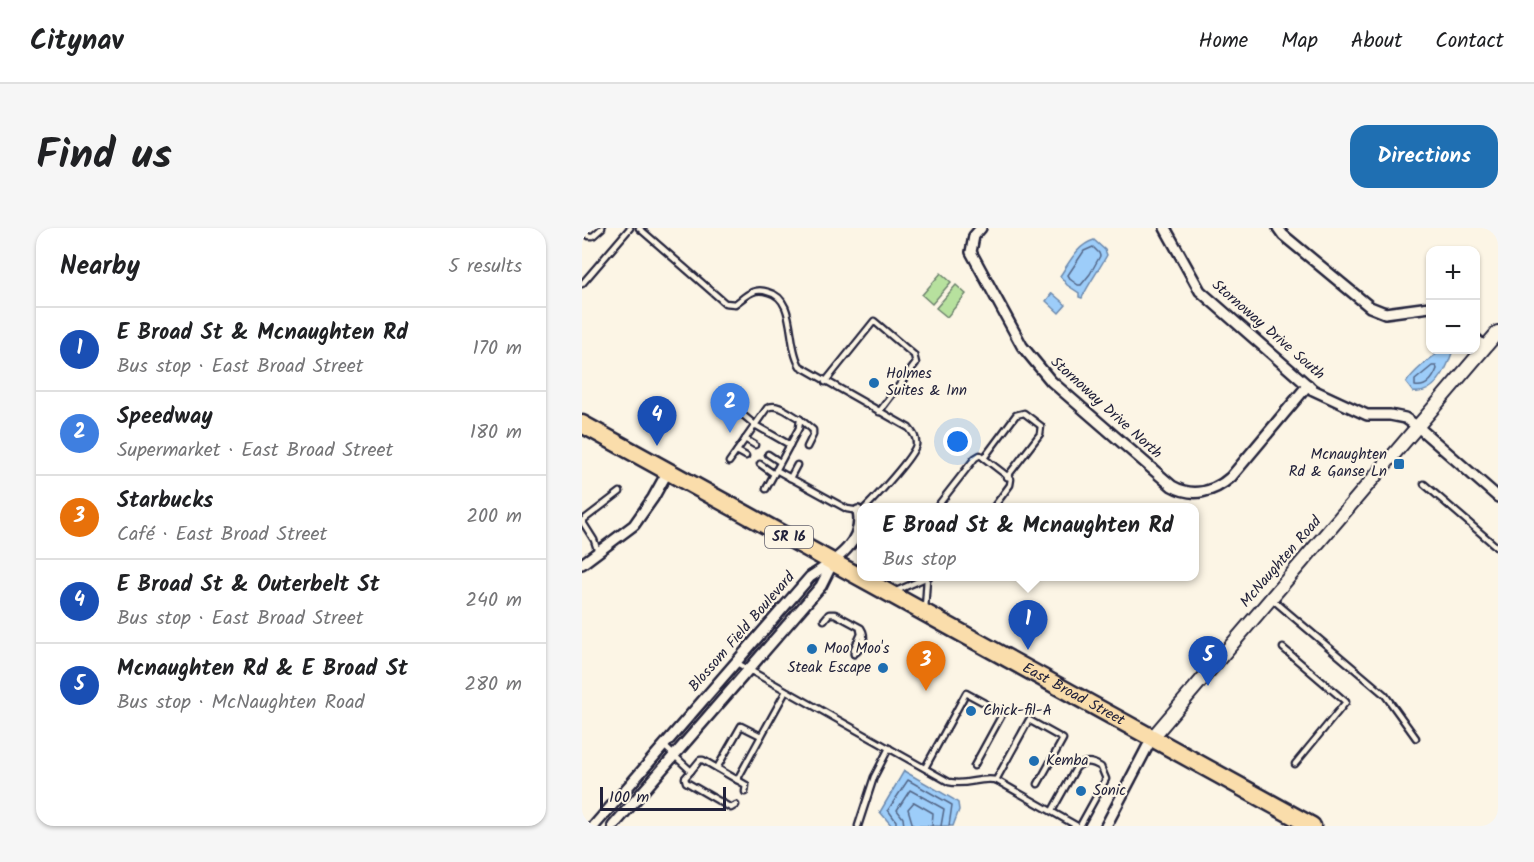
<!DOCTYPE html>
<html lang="en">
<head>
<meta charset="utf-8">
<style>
	body { margin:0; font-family:Kalam,sans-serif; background:#f6f6f6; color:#202124 }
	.controls { position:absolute; right:18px; top:18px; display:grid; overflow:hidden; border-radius:12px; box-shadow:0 2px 4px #0004 }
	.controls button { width:54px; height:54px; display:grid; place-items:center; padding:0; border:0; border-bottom:2px solid #e0e0e0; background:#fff; color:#202124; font:30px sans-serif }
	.scale { position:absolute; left:18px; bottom:15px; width:126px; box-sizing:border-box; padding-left:6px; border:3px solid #22223b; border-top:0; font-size:16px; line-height:21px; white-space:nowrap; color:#22223b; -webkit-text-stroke:4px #fcf5e5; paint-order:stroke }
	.you { position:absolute; left:376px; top:214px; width:21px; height:21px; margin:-15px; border:4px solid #fff; border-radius:50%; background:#1a73e8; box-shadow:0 0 0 9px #1a73e833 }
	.badge { display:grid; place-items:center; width:39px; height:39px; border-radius:50%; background:#1f6fb2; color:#fff; font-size:20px; font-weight:700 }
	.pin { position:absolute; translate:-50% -50px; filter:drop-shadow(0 2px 3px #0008) }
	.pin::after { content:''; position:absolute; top:32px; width:21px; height:18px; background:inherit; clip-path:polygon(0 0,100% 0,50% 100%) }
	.popup { position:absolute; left:275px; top:275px; width:342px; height:78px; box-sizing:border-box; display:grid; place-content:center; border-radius:12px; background:#fff; filter:drop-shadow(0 2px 4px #0005); font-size:20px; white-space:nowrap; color:#757577 }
	.popup b { font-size:22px; color:#202124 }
	.popup::after { content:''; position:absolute; left:50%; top:100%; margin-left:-12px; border:12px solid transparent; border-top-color:#fff }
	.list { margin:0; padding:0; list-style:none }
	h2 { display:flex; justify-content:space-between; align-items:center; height:78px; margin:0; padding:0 24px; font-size:26px }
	h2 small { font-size:20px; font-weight:400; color:#757577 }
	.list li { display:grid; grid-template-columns:39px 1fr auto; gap:18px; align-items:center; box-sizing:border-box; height:84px; padding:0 24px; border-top:2px solid #e0e0e0 }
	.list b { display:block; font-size:22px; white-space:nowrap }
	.list p { margin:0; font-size:20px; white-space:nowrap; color:#757577 }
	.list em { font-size:20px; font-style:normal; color:#757577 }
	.map { position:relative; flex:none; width:916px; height:598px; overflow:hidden; border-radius:18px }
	header { display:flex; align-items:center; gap:36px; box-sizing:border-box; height:84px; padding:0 30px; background:#fff; border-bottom:2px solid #e0e0e0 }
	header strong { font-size:28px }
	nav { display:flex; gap:33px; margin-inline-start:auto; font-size:21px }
	.intro { display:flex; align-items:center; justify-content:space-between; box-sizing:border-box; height:144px; padding:0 36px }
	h1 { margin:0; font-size:42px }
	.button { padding:15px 27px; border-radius:18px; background:#1f6fb2; color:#fff; font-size:21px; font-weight:700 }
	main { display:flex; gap:36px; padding:0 36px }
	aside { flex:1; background:#fff; border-radius:18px; box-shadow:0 2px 4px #0004 }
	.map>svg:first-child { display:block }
</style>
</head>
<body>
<header>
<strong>Citynav</strong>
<nav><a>Home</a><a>Map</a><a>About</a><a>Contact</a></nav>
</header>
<div class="intro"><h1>Find us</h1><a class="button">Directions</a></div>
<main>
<aside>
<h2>Nearby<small>5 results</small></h2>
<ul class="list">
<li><span class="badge" style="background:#1a4fb4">1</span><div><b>E Broad St &amp; Mcnaughten Rd</b><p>Bus stop · East Broad Street</p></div><em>170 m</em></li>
<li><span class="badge" style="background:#3f7fe0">2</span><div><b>Speedway</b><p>Supermarket · East Broad Street</p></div><em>180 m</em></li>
<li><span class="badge" style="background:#e8710a">3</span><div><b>Starbucks</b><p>Café · East Broad Street</p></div><em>200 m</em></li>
<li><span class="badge" style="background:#1a4fb4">4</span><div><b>E Broad St &amp; Outerbelt St</b><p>Bus stop · East Broad Street</p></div><em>240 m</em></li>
<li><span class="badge" style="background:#1a4fb4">5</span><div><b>Mcnaughten Rd &amp; E Broad St</b><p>Bus stop · McNaughten Road</p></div><em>280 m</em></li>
</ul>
</aside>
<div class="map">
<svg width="916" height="598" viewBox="0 0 916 598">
	<rect width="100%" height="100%" fill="#fcf5e5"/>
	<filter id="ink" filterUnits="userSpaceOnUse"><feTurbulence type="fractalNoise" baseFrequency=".0167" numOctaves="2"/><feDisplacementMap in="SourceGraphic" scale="12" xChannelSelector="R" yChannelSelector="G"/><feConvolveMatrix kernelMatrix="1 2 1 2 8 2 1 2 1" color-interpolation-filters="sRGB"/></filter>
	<g filter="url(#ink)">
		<g fill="#b7e19e" stroke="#6c826c" stroke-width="1.5">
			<polygon points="359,45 369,54 350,76 340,67"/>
			<polygon points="374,57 384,66 365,89 354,80"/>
		</g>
		<g fill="#9dcdf9" stroke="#6c89ad" stroke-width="1.5">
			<path d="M 512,12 L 523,22 L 525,27 C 517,42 507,55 500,70 L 497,69 L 497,65 L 485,57 L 478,48 C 487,35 495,17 512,12 Z"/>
			<polygon points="470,65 484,77 477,85 464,73"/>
			<path d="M 861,122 L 870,125 C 864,143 852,167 831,164 L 824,155 C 830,145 850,128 861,122 Z"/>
			<polygon points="322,543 371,571 376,575 377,582 371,598 310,598 298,584"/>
		</g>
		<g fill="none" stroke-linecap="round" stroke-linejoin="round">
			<g stroke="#536687" stroke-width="1.5">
				<polygon points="511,19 517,25 518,28 508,46 499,57 496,57 489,52 486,47 502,23"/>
				<path d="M 850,138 L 854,138 L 855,141 C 851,151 844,160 833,158 L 833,152 Z"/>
				<polyline points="314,598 314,593 306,582 326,552 370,577 367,598"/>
				<polyline points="322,598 321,590 315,582 328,562 362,581 359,598"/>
				<polyline points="331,598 326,581 332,574 351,585 350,598"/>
			</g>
			<defs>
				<g id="lane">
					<path d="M 57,0 L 143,75 L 153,76 C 164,68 171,59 186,64 C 215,71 204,116 218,138 L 327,200 C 331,205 335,210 334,217 C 331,229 294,269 283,280"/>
					<polyline points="0,3 7,8 11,8 20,0"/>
					<polyline points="0,56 48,0"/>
					<polyline points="243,154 292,93 332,127 334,135 297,184"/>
					<polyline points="161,187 173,197 208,217"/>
					<polyline points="218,191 231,202 231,207 225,219"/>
					<polyline points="163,211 173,217"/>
					<polyline points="155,223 164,228"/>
					<polyline points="186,226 198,234"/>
					<polyline points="402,230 434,187 442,185 459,198 458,206 425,249"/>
					<path d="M 147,234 L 185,180 C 195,174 208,186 218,191 L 217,200 L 184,261"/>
					<polyline points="178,236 192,246"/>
					<polyline points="194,242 265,281 277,283"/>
					<polyline points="208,250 215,237"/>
					<polyline points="842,256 916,320"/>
					<polyline points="354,280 393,230 398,227 429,251 428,257 411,280"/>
					<polyline points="0,293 38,264"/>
					<polyline points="0,293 12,312 16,324"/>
					<polyline points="314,363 348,348"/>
					<polyline points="690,371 803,467 834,510"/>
					<polyline points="343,381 345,350"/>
					<path d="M 242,392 L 247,386 L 253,386 L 279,400 C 285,409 281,420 272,426"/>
					<polyline points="701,420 764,474 713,536"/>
					<polyline points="272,426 272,421 279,406 278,401"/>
					<path d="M 155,435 L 367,554 C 385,558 396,549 414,552 L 495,598"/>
					<polyline points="81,517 109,543 103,550 104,554 149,580 154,577"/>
					<polyline points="135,540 159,498 179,508"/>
					<polyline points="343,540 384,465 421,485 392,538"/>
					<polyline points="109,543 118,532 121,532 164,557 163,564"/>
					<polyline points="155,552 204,463"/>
					<polyline points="414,552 447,492 481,511 456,556"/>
					<path d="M 470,583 L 494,540 C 503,532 509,533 519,539 L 524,551 L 498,598"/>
					<polyline points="276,598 292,549 307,520"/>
				</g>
				<g id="street">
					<path d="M 399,0 L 392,8 L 389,24 L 440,118 L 469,153 L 590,258 C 611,270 632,264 649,249 L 726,157"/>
					<polyline points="583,0 618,63 731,162 785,187 808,187 823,190 835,198 916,269"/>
					<polyline points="696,0 701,7 788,79 803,85 848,79"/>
					<polyline points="894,111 903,119"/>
					<polyline points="0,336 52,297 71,270 86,243"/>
					<path d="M 12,598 L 228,349 C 252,333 283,315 276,283"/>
					<polyline points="31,598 239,358 250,336"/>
					<polyline points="524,598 570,510"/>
				</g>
				<polyline id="secondary" points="570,510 916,104"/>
				<g id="highway">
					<path id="s1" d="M 0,196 L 730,598"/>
				</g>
			</defs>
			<use href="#lane" stroke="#22223b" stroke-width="9"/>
			<use href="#street" stroke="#22223b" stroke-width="14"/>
			<use href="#secondary" stroke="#22223b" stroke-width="16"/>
			<use href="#highway" stroke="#22223b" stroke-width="21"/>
			<use href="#lane" stroke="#fcf5e5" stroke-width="4.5"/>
			<use href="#street" stroke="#fcf5e5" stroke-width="9"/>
			<use href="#secondary" stroke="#fcf5e5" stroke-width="12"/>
			<use href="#highway" stroke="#faddab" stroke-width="16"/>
		</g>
	</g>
	<g fill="#1f6fb2" stroke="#fcf5e5" stroke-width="2">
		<circle cx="292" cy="155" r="6"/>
		<rect x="811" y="230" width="12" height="12" rx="3"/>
		<circle cx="230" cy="421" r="6"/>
		<circle cx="301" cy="440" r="6"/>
		<circle cx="389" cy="483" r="6"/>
		<circle cx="452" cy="533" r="6"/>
		<circle cx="499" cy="563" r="6"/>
	</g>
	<g text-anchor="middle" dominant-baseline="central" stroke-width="4.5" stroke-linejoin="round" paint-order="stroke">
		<rect fill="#fcf5e5" stroke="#63616e" stroke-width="1.5" x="183" y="298" width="48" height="22" rx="4.5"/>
		<g font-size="14" font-weight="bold" fill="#22223b">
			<text x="207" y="309">SR 16</text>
		</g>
		<g font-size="15" fill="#22223b" stroke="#fcf5e5">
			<text transform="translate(686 102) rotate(41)">Stornoway Drive South</text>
			<text transform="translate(524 180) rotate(42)">Stornoway Drive North</text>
			<text transform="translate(699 334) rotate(-49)">McNaughten Road</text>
			<text transform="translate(160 404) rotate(-49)">Blossom Field Boulevard</text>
			<text stroke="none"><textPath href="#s1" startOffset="561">East Broad Street</textPath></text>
		</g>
		<g font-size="15" fill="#22223b" stroke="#fcf5e5" text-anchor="start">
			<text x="304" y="146">Holmes<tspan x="304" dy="17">Suites &amp; Inn</tspan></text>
			<text x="805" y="227" text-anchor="end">Mcnaughten<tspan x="805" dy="17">Rd &amp; Ganse Ln</tspan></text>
			<text x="242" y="421">Moo Moo's</text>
			<text x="289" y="440" text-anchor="end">Steak Escape</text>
			<text x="401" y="483">Chick-fil-A</text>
			<text x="464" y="533">Kemba</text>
			<text x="511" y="563">Sonic</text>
		</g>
	</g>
</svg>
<div class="controls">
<button>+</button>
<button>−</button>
</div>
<div class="scale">100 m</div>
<div class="you"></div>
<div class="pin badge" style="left:446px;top:422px;background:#1a4fb4">1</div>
<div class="popup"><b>E Broad St &amp; Mcnaughten Rd</b>Bus stop</div>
<div class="pin badge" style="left:148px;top:205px;background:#3f7fe0">2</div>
<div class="pin badge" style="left:344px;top:463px;background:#e8710a">3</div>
<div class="pin badge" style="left:75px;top:218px;background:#1a4fb4">4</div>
<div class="pin badge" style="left:626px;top:458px;background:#1a4fb4">5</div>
</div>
</main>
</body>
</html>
